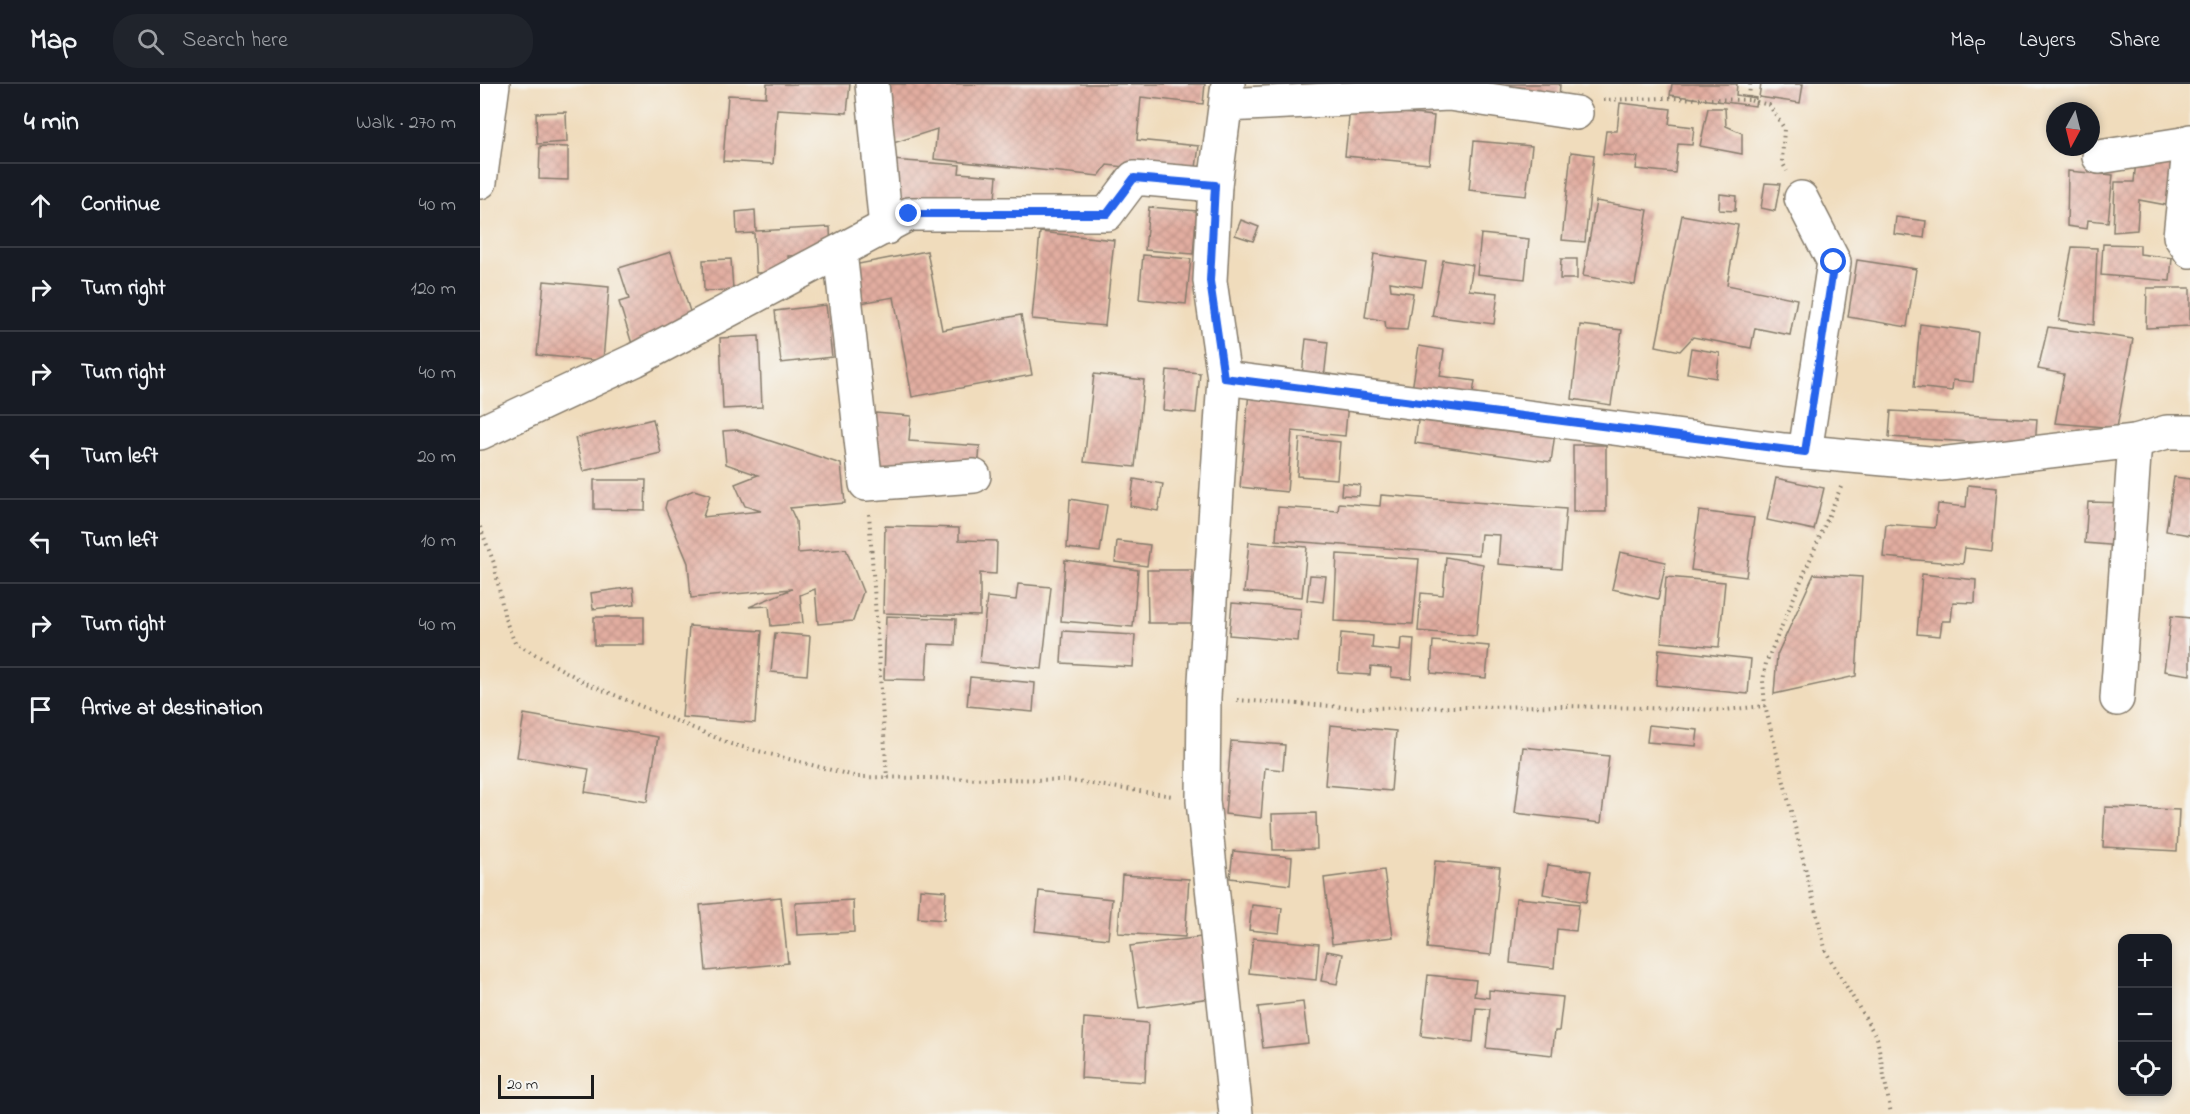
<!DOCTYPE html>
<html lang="en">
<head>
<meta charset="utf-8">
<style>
	body { margin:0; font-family:"Indie Flower",sans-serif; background:#20242c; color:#f1f3f6 }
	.controls { position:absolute; right:18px; bottom:18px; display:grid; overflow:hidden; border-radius:12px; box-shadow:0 3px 9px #0003 }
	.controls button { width:54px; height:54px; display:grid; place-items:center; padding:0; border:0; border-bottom:2px solid #363941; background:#171b24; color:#f1f3f6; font:30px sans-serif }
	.compass { position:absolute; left:1566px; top:18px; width:54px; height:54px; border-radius:50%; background:#171b24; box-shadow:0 3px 9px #0003; rotate:187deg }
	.scale { position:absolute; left:18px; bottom:15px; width:96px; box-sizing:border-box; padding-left:6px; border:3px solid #1c1c1c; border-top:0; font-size:16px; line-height:21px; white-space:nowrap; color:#1c1c1c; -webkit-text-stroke:4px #f6f6f2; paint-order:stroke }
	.stop { position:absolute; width:18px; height:18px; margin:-14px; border:4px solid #2563eb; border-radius:50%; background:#fff }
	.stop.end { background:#2563eb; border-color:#fff; box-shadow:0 2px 6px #0008 }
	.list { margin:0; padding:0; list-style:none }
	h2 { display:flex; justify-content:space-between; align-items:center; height:78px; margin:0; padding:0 24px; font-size:26px }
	h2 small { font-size:20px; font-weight:400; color:#9ea1a6 }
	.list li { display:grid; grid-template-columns:39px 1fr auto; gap:18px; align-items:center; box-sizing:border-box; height:84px; padding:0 24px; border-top:2px solid #363941 }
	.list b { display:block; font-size:22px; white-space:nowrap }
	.list em { font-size:20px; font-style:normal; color:#9ea1a6 }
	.icon { flex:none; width:33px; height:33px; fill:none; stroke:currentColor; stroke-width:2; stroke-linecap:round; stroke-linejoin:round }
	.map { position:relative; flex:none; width:1710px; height:1030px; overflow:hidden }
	header { display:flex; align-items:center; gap:36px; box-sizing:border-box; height:84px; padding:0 30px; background:#171b24; border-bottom:2px solid #363941 }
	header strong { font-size:28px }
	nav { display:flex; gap:33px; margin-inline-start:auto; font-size:21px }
	.search { width:420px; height:54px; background:#20242c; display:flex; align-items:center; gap:15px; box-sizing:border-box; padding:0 21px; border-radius:24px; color:#9ea1a6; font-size:22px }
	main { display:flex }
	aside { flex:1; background:#171b24 }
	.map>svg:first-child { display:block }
</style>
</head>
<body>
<header>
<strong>Map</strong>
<div class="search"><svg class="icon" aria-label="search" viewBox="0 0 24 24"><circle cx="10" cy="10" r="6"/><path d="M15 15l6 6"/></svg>Search here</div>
<nav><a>Map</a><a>Layers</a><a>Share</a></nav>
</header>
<main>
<aside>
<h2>4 min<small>Walk · 270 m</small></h2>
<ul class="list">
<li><svg class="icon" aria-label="ahead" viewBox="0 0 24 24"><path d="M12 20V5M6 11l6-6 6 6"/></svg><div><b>Continue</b></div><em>40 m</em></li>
<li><svg class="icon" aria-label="right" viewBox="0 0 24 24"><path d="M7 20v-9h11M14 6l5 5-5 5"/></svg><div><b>Turn right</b></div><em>120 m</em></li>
<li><svg class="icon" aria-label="right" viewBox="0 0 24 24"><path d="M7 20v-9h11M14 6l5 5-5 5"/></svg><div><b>Turn right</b></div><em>40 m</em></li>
<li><svg class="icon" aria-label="left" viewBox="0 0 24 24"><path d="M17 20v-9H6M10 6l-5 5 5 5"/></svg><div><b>Turn left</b></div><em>20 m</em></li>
<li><svg class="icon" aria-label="left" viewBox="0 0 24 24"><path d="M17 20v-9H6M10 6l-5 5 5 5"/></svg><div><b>Turn left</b></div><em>10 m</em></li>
<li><svg class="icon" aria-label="right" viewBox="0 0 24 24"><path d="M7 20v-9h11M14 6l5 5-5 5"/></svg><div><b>Turn right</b></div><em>40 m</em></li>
<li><svg class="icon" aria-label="arrive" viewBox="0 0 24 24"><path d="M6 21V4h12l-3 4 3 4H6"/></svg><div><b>Arrive at destination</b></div></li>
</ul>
</aside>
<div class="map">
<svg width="1710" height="1030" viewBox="0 0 1710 1030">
	<defs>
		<pattern id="building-cross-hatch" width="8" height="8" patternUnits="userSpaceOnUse" patternTransform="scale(1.5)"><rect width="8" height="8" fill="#e2ada0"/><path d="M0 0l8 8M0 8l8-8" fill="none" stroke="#c19489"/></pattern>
	</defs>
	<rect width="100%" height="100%" fill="#f6f6f2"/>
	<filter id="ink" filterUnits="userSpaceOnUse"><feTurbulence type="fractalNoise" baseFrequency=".0167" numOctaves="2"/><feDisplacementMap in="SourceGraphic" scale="12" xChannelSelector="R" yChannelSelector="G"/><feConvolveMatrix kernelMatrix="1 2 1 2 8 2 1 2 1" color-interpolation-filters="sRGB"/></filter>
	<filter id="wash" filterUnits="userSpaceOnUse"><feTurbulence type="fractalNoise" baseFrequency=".008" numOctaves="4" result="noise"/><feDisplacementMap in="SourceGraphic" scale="24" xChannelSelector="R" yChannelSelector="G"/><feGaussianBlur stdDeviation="1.35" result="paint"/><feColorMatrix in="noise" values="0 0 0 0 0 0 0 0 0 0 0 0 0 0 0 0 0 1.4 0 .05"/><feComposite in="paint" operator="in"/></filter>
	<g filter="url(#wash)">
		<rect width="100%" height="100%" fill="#f0dcbc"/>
		<g id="blocks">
			<g fill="url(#building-cross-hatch)">
				<polygon points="287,0 370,0 367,29 297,25 293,80 243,77 248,11 286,13"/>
				<polygon points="408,0 725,0 723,20 661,13 657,56 719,62 715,91 627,81 619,92 454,75 457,45 401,63"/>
				<polygon points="1016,0 1080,0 1079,15 1015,11"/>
				<polygon points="1192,0 1257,0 1256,11 1276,14 1275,22 1190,11"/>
				<polygon points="1281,0 1323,0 1320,19 1279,13"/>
				<polygon points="1140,19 1191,25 1189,40 1214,43 1212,61 1198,60 1195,89 1156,85 1158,73 1123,70 1126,47 1137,47"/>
				<polygon points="870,24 954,32 949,80 865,72"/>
				<polygon points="1228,24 1245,24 1246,42 1262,49 1262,70 1220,62"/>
				<polygon points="86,28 87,58 57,60 56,29"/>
				<polygon points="994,57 1052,62 1046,112 989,106"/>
				<polygon points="60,62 88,63 88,96 59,95"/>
				<polygon points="1091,68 1114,71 1105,158 1082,156"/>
				<polygon points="411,76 480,81 479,89 517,92 513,137 407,128"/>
				<polygon points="1656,76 1694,78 1697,123 1659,116 1657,146 1633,148 1635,98 1654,98"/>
				<polygon points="1588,87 1633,91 1628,138 1608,136 1607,145 1587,142"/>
				<polygon points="1285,99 1300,100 1295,127 1281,124"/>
				<polygon points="1240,110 1256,112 1255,127 1239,126"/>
				<polygon points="1116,117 1168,126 1155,201 1103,192"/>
				<polygon points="669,123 717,127 713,170 665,166"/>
				<polygon points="275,126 276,147 350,143 351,170 308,172 309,188 276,189 274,149 257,150 256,128"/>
				<polygon points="1202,131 1258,141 1247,201 1317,215 1310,251 1275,244 1271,264 1213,253 1200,267 1176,262"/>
				<polygon points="1416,133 1446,137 1444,154 1414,150"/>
				<polygon points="761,136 779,143 773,157 755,151"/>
				<polygon points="560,148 634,156 625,242 552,235"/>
				<polygon points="1001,150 1049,155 1045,195 997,190"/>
				<polygon points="1623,160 1660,161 1660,170 1692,174 1690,197 1621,191"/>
				<polygon points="1592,163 1617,164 1614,241 1579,236"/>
				<polygon points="447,167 462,246 541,231 552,291 432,313 414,213 375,220 368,182"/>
				<polygon points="191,168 214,240 152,260 139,218 149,215 139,184"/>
				<polygon points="894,170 946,178 942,203 910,198 911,206 933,209 927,246 906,245 905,237 885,233"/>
				<polygon points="663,171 711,175 706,220 659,215"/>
				<polygon points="251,175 253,206 224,207 223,176"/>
				<polygon points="1081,175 1097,175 1097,195 1080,195"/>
				<polygon points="963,176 993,181 989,206 1018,209 1014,240 952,232"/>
				<polygon points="1377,176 1436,185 1427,243 1368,233"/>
				<polygon points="64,197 129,203 123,277 57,271"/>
				<polygon points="1667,204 1710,204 1710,242 1666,244"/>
				<polygon points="346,221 352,273 301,279 295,227"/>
				<polygon points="1440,240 1498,248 1493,298 1473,296 1472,307 1434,303"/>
				<polygon points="1100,241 1142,246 1131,321 1092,315"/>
				<polygon points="1568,243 1653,255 1637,344 1575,339 1584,290 1558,285"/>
				<polygon points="279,252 282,323 243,325 240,254"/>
				<polygon points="826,255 848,258 844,295 822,292"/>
				<polygon points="939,262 964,266 960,292 995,297 991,322 931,312"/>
				<polygon points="1211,264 1240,269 1236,294 1207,289"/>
				<polygon points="687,286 720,289 716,329 683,326"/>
				<polygon points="614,290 664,296 655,383 604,378"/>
				<polygon points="769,308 868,318 865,352 812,347 807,408 760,403"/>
				<polygon points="1411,327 1557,335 1555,362 1409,353"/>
				<polygon points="395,329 431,332 429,357 500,362 497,398 391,390"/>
				<polygon points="939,330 1075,349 1071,378 935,359"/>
				<polygon points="173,335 181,369 103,387 95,354"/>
				<polygon points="257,346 361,380 365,419 310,424 316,437 318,469 366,465 383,508 373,537 338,540 335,505 320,511 323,539 291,542 289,522 269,523 312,505 211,514 208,479 185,424 187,417 214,406 230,411 223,433 281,427 265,422 255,400 278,391 246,380 243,347"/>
				<polygon points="820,354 860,358 857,395 817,392"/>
				<rect x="1093" y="361" width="33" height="67"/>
				<polygon points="1694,393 1710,395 1710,451 1686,447"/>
				<polygon points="1296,394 1344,404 1334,446 1287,436"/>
				<polygon points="654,395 683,400 678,427 650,422"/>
				<polygon points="114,396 166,396 165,426 114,425"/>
				<polygon points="862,399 880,401 879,412 861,411"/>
				<polygon points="1488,401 1517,404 1512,467 1485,464 1483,480 1403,473 1406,440 1455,444 1458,420 1486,423"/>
				<polygon points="901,411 1086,425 1081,485 1018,480 1020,451 1001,450 999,471 796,456 798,423 858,427 859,419 900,422"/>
				<polygon points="590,415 627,421 620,468 587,464"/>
				<polygon points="1608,418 1647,419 1641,462 1605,459"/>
				<polygon points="1219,427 1274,434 1266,493 1211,486"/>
				<polygon points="405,442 479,444 479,456 517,457 516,490 500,489 500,532 403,529"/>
				<polygon points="637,457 670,461 667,482 635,478"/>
				<polygon points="769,458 827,463 822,513 764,508"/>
				<polygon points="1140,468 1186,478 1178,515 1132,505"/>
				<polygon points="857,470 939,475 933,540 854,537"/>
				<polygon points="966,473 1003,480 996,552 938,547 941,509 963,511"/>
				<polygon points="585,476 658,486 653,543 581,537"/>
				<polygon points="667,486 712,486 713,539 668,539"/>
				<polygon points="1334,490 1382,493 1376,592 1294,610 1297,571"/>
				<polygon points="1442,490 1496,496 1495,519 1473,518 1471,537 1462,537 1460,552 1437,550"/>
				<polygon points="830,491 846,492 843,518 827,516"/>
				<polygon points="1186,493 1245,498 1239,563 1181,558"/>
				<polygon points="538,500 571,503 562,585 500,578 507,513 536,516"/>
				<polygon points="153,503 155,520 113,525 111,509"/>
				<polygon points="752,519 821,525 818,557 749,551"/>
				<polygon points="406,532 476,535 475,561 448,560 446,596 404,595"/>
				<polygon points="1691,532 1710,534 1710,591 1684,587"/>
				<rect x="114" y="533" width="50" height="28"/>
				<polygon points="209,542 282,547 275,639 202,633"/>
				<polygon points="583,547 655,551 653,583 581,579"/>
				<polygon points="295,549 330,552 327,591 291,588"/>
				<polygon points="861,549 893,552 892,564 920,567 921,554 934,555 931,595 911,593 911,584 891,582 890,591 858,589"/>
				<polygon points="953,557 1009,562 1006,594 951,589"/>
				<polygon points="1179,565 1271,575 1268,610 1176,601"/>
				<polygon points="490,593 555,599 553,628 487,622"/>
				<polygon points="44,630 178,653 167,718 105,708 109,685 37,673"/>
				<polygon points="850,641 916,647 911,707 845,701"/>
				<polygon points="1169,641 1218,646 1216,662 1167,658"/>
				<polygon points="751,657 805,661 803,686 785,684 781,734 745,730"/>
				<polygon points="1043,663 1129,672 1121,739 1035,729"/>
				<polygon points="1625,723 1699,726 1697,767 1623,763"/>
				<polygon points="836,729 837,765 793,766 792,730"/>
				<polygon points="753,767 812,773 810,801 750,794"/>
				<polygon points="955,777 1020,783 1011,871 947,864"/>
				<polygon points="1068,781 1111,787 1106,818 1063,810"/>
				<polygon points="904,786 913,853 852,860 844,794"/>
				<polygon points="642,791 709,795 705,853 638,849"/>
				<polygon points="440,805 466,807 464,836 438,834"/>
				<polygon points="559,807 632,815 628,855 555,847"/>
				<polygon points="301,813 308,879 226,887 220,821"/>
				<polygon points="1036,814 1099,820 1096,847 1077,845 1074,884 1030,879"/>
				<polygon points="373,816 374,848 317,851 315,819"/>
				<polygon points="772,821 802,824 799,849 769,846"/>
				<polygon points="721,853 730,914 659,924 650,862"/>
				<polygon points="773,854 839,860 836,896 769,889"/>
				<polygon points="847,867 863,870 857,900 841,897"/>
				<polygon points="948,891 996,896 994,912 1009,914 1009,906 1083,913 1079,947 1075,947 1072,971 1006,964 1010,925 996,924 993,958 941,952"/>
				<polygon points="823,918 828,959 783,964 778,923"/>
				<polygon points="604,934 668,939 665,998 601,994"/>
			</g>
		</g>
	</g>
	<g filter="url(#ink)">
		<use href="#blocks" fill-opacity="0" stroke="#867c6c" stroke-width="1.5"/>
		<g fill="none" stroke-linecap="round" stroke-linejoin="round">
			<defs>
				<g id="minor">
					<polyline points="392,0 406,144"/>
					<polyline points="748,0 735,101 730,197 744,294 724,613 723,717 756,1030"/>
					<polyline points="746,21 969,10 1096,29"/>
					<polyline points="1710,57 1700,152 1710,167"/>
					<polyline points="1619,73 1709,59"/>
					<polyline points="0,98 13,0"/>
					<polyline points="1321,114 1354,178 1325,368"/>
					<polyline points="360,168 386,400 494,392"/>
					<polyline points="744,294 1304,366 1460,380 1655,357 1687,348 1710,348"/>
					<polyline points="0,349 155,276 429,130 627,130 654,94 735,101"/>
					<polyline points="1637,615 1655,357"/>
				</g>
			</defs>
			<use href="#minor" stroke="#867c6c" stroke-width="36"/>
			<g stroke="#867c6c" stroke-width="4" stroke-dasharray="1.5 4.5" stroke-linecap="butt">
				<polyline points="1270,0 1269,16 1289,21 1304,44 1302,78 1307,87"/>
				<polyline points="1123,16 1185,14 1269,16"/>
				<polyline points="1361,403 1286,579 1283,597 1285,622 1346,868 1397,954 1411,1030"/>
				<polyline points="389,430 407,694"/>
				<polyline points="0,443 14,479 25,535 35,559 106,599 251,660 378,693 584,696 693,712"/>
				<polyline points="757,616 882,624 1084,622 1244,626 1285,622"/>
			</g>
			<use href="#minor" stroke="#fff" stroke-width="33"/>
		</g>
	</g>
	<g fill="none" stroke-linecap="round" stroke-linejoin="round" filter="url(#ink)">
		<polyline stroke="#2563eb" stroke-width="8" points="429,130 627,130 654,94 735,101 730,197 744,294 1325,368 1354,178"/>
	</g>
</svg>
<div class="controls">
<button>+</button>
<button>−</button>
<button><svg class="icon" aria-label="locate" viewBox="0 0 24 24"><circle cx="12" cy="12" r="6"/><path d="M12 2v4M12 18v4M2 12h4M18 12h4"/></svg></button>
</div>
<svg class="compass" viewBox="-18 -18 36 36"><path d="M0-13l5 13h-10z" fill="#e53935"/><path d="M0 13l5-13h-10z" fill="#9ea1a6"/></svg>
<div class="scale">20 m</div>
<div class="stop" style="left:1354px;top:178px"></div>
<div class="stop end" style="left:429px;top:130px"></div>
</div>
</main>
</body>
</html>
